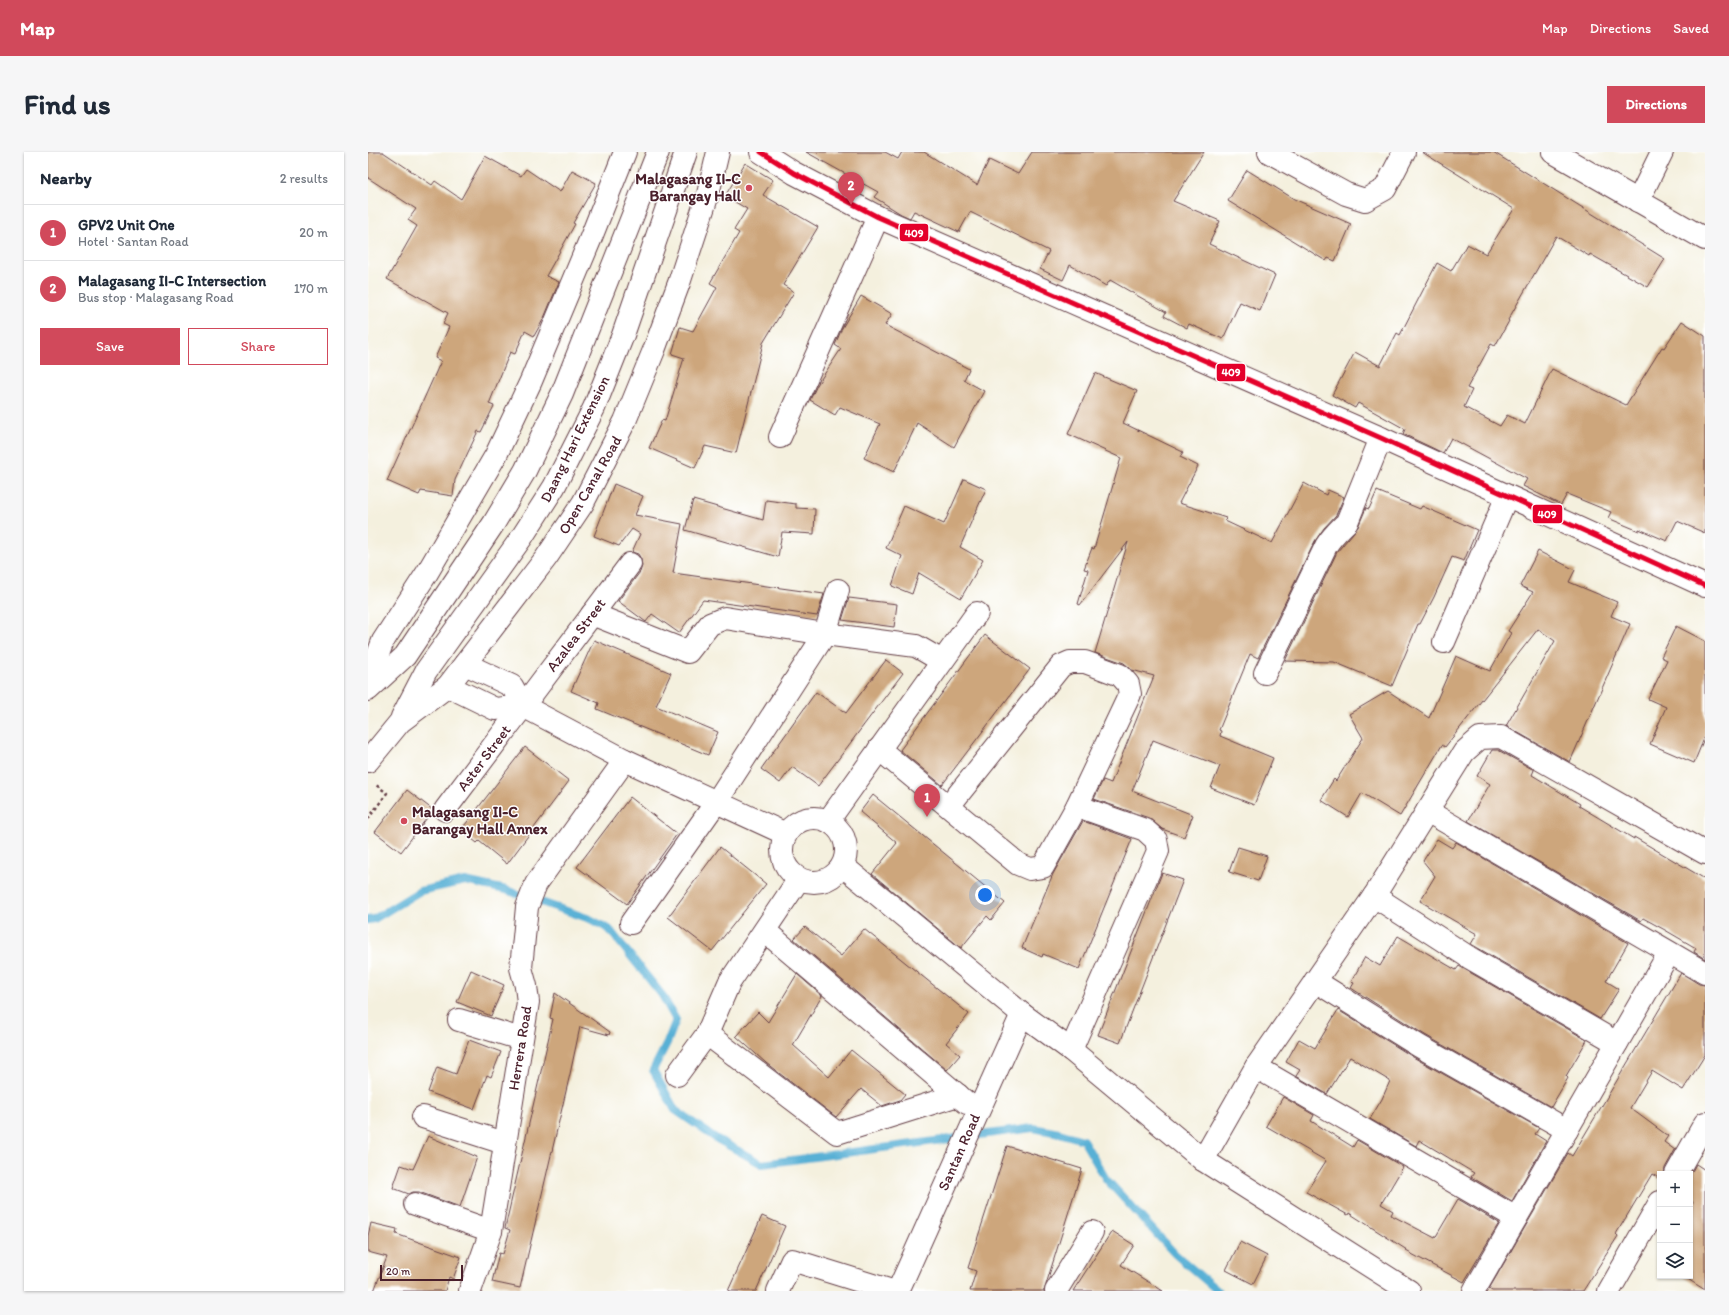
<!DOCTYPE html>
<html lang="en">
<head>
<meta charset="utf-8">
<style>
	body { margin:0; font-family:Itim,sans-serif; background:#f6f6f7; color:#1f2937 }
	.controls { position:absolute; right:12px; bottom:12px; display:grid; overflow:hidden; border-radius:0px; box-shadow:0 1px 3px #0004 }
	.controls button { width:36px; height:36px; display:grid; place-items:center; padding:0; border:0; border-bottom:1px solid #e0e1e3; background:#fff; color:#1f2937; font:20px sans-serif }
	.scale { position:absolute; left:12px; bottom:10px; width:83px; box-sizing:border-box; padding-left:4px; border:2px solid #4a1f2b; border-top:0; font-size:11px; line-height:14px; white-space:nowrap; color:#4a1f2b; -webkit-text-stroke:3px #fff; paint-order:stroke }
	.you { position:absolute; left:617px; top:743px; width:14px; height:14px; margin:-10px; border:3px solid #fff; border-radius:50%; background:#1a73e8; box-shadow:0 0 0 6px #1a73e833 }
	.badge { display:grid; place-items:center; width:26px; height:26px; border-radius:50%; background:#d1495b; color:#fff; font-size:13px; font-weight:700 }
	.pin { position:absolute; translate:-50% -33px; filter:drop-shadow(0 1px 2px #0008) }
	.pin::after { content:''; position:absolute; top:21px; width:14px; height:12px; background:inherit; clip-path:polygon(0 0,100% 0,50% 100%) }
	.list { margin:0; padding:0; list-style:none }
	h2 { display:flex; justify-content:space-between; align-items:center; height:52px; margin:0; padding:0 16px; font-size:17px }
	h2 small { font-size:13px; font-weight:400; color:#747a83 }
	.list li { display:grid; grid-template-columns:26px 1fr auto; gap:12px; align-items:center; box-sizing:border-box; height:56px; padding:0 16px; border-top:1px solid #e0e1e3 }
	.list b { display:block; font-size:15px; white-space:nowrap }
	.list p { margin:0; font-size:13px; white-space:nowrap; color:#747a83 }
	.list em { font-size:13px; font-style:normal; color:#747a83 }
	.actions { display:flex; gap:8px; padding:12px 16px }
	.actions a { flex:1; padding:9px 0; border:1px solid #d1495b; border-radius:0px; text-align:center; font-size:14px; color:#d1495b }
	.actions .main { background:#d1495b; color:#fff }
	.icon { flex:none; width:22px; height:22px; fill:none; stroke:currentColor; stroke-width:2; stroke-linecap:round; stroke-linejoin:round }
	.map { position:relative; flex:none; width:1337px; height:1139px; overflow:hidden; border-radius:0px }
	header { display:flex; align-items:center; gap:24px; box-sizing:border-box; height:56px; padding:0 20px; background:#d1495b; color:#fff }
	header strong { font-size:19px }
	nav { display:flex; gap:22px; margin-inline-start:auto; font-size:14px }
	.intro { display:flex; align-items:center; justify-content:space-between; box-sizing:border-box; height:96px; padding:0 24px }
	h1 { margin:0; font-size:28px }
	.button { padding:10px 18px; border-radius:0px; background:#d1495b; color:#fff; font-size:14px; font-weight:700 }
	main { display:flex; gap:24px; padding:0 24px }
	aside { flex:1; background:#fff; border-radius:0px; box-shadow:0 1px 3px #0004 }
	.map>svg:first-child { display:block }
</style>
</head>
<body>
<header>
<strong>Map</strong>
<nav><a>Map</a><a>Directions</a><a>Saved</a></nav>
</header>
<div class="intro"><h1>Find us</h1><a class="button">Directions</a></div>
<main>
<aside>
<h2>Nearby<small>2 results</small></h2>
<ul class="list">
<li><span class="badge">1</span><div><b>GPV2 Unit One</b><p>Hotel · Santan Road</p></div><em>20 m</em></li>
<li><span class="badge">2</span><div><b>Malagasang II-C Intersection</b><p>Bus stop · Malagasang Road</p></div><em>170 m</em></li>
</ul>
<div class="actions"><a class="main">Save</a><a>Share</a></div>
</aside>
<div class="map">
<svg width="1337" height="1139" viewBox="0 0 1337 1139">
	<rect width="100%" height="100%" fill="#fff"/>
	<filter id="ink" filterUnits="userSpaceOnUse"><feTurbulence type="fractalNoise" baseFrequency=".025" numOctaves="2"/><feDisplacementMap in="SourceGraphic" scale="8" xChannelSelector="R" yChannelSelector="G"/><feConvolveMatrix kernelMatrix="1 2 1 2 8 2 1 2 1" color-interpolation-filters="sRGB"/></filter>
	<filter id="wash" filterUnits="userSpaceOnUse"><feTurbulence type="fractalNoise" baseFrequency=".012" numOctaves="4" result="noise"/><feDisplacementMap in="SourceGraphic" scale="16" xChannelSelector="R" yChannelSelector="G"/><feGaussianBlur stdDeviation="0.9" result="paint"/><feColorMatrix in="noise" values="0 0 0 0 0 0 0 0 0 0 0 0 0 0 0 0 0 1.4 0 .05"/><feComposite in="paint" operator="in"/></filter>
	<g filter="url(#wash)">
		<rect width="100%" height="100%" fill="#f4f0de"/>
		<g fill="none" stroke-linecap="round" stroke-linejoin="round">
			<polyline stroke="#58b0d5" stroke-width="8" points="0,768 6,767 52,739 97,729 138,738 222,767 241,777 294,843 308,868 299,891 285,918 307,958 349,987 394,1012 665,976 691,981 715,988 738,1027 807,1102 850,1139"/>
		</g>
		<g id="blocks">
			<g fill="#cda67b">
				<polygon points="0,0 15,0 64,33 67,29 93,47 117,4 153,24 158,17 192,40 204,18 228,31 205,71 207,72 178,124 191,130 176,166 166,184 157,179 147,202 142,200 121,252 126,254 113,280 110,279 87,328 85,344 53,339 51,343 19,329 73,209 67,206 81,175 75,172 80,161 19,127 49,74 40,68 48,57 0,26"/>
				<polygon points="438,0 517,0 530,7 534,0 556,0 609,33 621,8 650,22 664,0 836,0 805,49 852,69 841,92 907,123 892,159 872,150 855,187 821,172 819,176 796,164 798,160 742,128 738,134 702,113 695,128 672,117 681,99 602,60 591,80 546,59 542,66 533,62 506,45 510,40"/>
				<polygon points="1054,0 1125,0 1297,107 1280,135 1222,102 1221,104 1188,84 1140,168 1141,169 1127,194 1123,192 1099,236 1104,238 1096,255 1132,274 1139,263 1157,272 1184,217 1258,253 1294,195 1296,196 1314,169 1337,184 1337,381 1309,369 1299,389 1271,377 1271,379 1240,366 1243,360 1199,342 1193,353 1155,334 1159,327 1083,286 1075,301 1035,282 1037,277 990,251 987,256 964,243 987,200 1012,214 1029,181 1032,183 1069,111 1083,119 1099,92 1118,102 1146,57"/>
				<polygon points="377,11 405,28 395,43 450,75 415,133 426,140 395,191 368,301 337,294 327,316 281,296 294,268 297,269 316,206 304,202 312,175 325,179 349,135 342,131 371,81 366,78 379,57 357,44"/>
				<polygon points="879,18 926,47 983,72 967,109 960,106 958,109 860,49"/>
				<polygon points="493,144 524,162 517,173 601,217 596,228 616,239 586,295 549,271 526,320 496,306 512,272 472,255 467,263 442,248 449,233 473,197 467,193 474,176"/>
				<polygon points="727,221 769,239 755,271 815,300 812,305 830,314 811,351 858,366 857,369 904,391 936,331 958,343 960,338 976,345 968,363 956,376 947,389 890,506 882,502 851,578 853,579 852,584 905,606 886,653 843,636 852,614 785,588 764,639 825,663 816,685 794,677 781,666 726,647 735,628 743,631 786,524 764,518 756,511 727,501 760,390 712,453 710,452 720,418 716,417 724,396 726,397 753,306 700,282"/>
				<polygon points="596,327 618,337 592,395 615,408 593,446 551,421 544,442 524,434 534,404 518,396 536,354 576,372"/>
				<polygon points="246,332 275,344 267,363 314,372 305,421 456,442 449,464 335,448 311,481 284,462 278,470 250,449 272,420 274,414 273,407 270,402 264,400 272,382 264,377 251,394 226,384"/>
				<polygon points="1009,339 1052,357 1054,354 1109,378 1096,409 1084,405 1066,445 1052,472 1050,472 1024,534 966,510 917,509 969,400 990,375 998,356 1001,357"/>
				<polygon points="325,348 395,368 398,348 428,352 428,356 447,357 446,382 414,380 410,405 317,378"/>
				<polygon points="1170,399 1207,418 1201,430 1249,450 1243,464 1262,472 1202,610 1138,574 1187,489 1170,477 1077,595 1074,593 1032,664 994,641 980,665 953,648 966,627 968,629 995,586 981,562 1020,539 1061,566 1088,504 1122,519 1143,481 1140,479 1165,440 1152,434"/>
				<polygon points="481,446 529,452 526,475 474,468"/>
				<polygon points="1308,474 1337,489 1337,584 1326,611 1282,592 1298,555 1280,547 1299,508 1293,505"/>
				<polygon points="617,483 662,517 574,633 532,598"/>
				<polygon points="226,488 303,521 288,554 350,580 340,603 229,557 231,551 203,539"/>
				<polygon points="518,508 535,521 450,634 424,615 412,631 393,617 448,540 478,561"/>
				<polygon points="157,595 201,629 139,712 111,689 109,691 93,678"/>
				<polygon points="1124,598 1130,598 1166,618 1164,623 1212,652 1211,654 1266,687 1266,685 1337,727 1337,807 1326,800 1328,796 1297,778 1275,766 1273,769 1100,669 1122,632 1109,624"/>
				<polygon points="39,638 65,658 33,700 7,680"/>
				<polygon points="505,643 637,751 623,768 619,764 593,796 504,722 529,691 492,660"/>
				<polygon points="262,645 309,682 259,752 209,715"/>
				<polygon points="715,669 764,687 711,817 675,802 674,805 654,796 685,722"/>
				<polygon points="1069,687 1084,696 1088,690 1260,791 1238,829 1251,837 1232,867 1103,792 1109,782 1052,749 1067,724 1055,709"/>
				<polygon points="352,695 398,732 344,799 300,765"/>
				<polygon points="870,695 899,704 890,729 861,720"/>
				<polygon points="794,721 815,728 752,891 730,883"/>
				<polygon points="437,775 473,804 496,777 601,862 578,891 592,903 579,918 426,787"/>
				<polygon points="1030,784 1088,818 1091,814 1219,888 1198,924 1200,926 1183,955 1057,883 983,836 986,831 983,830 997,805 1012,814"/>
				<polygon points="103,818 136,833 123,864 89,850"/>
				<polygon points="1313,821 1331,832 1337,833 1337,903 1315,938 1284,919 1262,956 1300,984 1296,990 1307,998 1297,1016 1296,1022 1292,1022 1292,1027 1284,1022 1248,1082 1250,1084 1215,1139 1124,1139 1121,1137 1200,1001 1204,1004"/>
				<polygon points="429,822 454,844 425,893 461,925 483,898 537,942 532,948 514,954 493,937 468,965 398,911 368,884 390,860 400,870"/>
				<polygon points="187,841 242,880 241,883 212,875 202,922 152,1136 124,1130 131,1101 135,1102 142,1078 137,1076 185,867 182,866"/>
				<polygon points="970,858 1045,905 1171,976 1167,982 1178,989 1144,1049 1103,1025 1106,1021 1051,988 1048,994 1002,967 1014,947 1022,929 982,905 959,942 928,924 932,918 918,910 931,887 947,896"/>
				<polygon points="101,888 133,900 123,925 119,923 106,957 60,940 69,915 88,922"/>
				<polygon points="915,945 946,963 943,969 985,995 989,988 1035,1015 1013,1052 1025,1059 1023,1063 1067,1086 1090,1047 1131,1071 1096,1130 1038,1099 1039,1098 981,1061 980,1063 938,1040 958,1009 898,974"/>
				<polygon points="60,984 109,1005 92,1055 51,1040 45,1040 41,1042 25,1036 33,1013 45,1017"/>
				<polygon points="639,994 714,1017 676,1139 602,1139 608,1119 600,1116"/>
				<polygon points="1328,1012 1337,1018 1337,1138 1315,1124 1322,1124 1322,1055 1325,1050 1322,1048 1322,1023"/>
				<polygon points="394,1064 417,1074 388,1139 360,1139"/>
				<polygon points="3,1071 29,1077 28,1082 93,1105 85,1127 81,1125 77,1139 6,1139 19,1105 0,1100 0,1084"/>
				<polygon points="744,1079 766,1093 753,1113 795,1139 705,1139"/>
				<polygon points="872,1090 899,1104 885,1132 858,1118"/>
			</g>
		</g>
	</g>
	<g filter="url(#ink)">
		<use href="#blocks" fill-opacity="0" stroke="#643e46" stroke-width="1"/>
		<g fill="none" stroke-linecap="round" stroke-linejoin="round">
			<defs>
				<g id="minor">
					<polyline points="901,0 978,42 997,48 1017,37 1036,0"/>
					<polyline points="1185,0 1337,87"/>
					<polyline points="1270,49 1294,0"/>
					<polyline points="412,285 510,65"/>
					<polyline points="224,462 320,500 342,472 357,466 457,482 548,494 574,509"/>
					<polyline points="1076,490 1139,344"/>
					<polyline points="97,512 144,534 155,554 257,608 418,682"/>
					<path d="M 897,521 L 958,394 C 964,384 971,378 979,370 L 1013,286"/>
					<polyline points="80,534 127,557 155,554"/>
					<polyline points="511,597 650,712 662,717 675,715 709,654 762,542 760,532 752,523 717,510 702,510 693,514 581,654"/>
					<polyline points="77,658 262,412"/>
					<polyline points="1059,659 1337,821"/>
					<circle cx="446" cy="698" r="32"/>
					<polyline points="460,669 609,461"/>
					<polyline points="475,714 654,862 703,898 835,1008 1041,1139"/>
					<polyline points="1006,744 1102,806 1249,891"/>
					<polyline points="263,771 349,649 457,482 470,438"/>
					<polyline points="397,779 599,951"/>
					<polyline points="947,829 1051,894 1199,978"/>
					<polyline points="91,868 153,887"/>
					<polyline points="339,882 469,981 590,943"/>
					<polyline points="703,898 790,699 788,688 777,678 709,654"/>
					<polyline points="888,915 1148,1066"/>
					<polyline points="309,923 339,882 361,831 431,727"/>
					<polyline points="55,965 136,991"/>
					<polyline points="835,1008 888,915 1006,744 1096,600 1112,586 1133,585 1337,701"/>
					<polyline points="1308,1022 1337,971"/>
					<polyline points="47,1052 123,1079"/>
					<polyline points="102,1139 123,1079 160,850 158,834 153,816 159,755 168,732 257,608"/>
					<polyline points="410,1139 424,1108 524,1139"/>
					<polyline points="530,1139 654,862"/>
					<polyline points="688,1139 724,1080"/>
					<polyline points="1106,1139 1301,801"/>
					<polyline points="1241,1139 1292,1050"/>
				</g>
				<g id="major">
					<polyline points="393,0 426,21 510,65 1013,286 1337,434"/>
					<polyline points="0,529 15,489 59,421 128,303 163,229 222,88 257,0"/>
					<polyline points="0,538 37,504 126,371 157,319 194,242 290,0"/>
					<polyline points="34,565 58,519 154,385 186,335 226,256 255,183 318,0"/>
					<polyline points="0,609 32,570 80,534 178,406 215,351 257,269 286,198 311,131 340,42 350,0"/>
				</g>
			</defs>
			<use href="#minor" stroke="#643e46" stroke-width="24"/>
			<use href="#major" stroke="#643e46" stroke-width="24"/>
			<polyline stroke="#643e46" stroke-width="2.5" stroke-dasharray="3 3" stroke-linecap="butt" points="0,667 19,641 8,633"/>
			<use href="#minor" stroke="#fff" stroke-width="22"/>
			<use href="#major" stroke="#fff" stroke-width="22"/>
			<defs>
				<polyline id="bus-1" points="393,0 426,21 510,65 1013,286 1337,434"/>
			</defs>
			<use href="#bus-1" stroke="#fff" stroke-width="8"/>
			<use href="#bus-1" stroke="#e4002b" stroke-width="5"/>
		</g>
	</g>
	<g fill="#d1495b" stroke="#fff" stroke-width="1.5">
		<circle cx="381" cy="36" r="4"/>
		<circle cx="36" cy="669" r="4"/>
	</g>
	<g text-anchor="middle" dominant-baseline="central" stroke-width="3" stroke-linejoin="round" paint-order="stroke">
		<g font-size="15" font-weight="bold" fill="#4a1f2b" stroke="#fff" text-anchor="end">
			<text x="373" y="27">Malagasang II-C<tspan x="373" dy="17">Barangay Hall</tspan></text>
			<text x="44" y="660" text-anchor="start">Malagasang II-C<tspan x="44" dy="17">Barangay Hall Annex</tspan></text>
		</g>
		<g font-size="15" fill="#4a1f2b" stroke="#fff">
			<text transform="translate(207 287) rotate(-64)">Daang Hari Extension</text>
			<text transform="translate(222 333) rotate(-60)">Open Canal Road</text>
			<text transform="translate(208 483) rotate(-53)">Azalea Street</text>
			<text transform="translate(116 606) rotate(-53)">Aster Street</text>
			<text transform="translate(152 896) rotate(-81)">Herrera Road</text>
			<text transform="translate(591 1000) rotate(-66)">Santan Road</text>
		</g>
	</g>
	<g stroke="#fff" stroke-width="1.5">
		<rect x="531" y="71" width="30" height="19" rx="4" fill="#e4002b"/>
		<rect x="848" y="211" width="30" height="19" rx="4" fill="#e4002b"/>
		<rect x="1164" y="352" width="31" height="20" rx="4" fill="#e4002b"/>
	</g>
	<g font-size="11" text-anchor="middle" font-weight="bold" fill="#fff">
		<text x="546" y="85">409</text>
		<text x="863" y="224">409</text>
		<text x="1179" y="366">409</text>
	</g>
</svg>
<div class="controls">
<button>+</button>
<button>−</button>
<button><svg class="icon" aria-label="layers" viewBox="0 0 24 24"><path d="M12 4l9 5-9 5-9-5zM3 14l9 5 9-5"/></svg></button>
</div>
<div class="scale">20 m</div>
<div class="you"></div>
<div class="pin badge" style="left:559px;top:665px">1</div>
<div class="pin badge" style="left:483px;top:53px">2</div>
</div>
</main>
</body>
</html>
